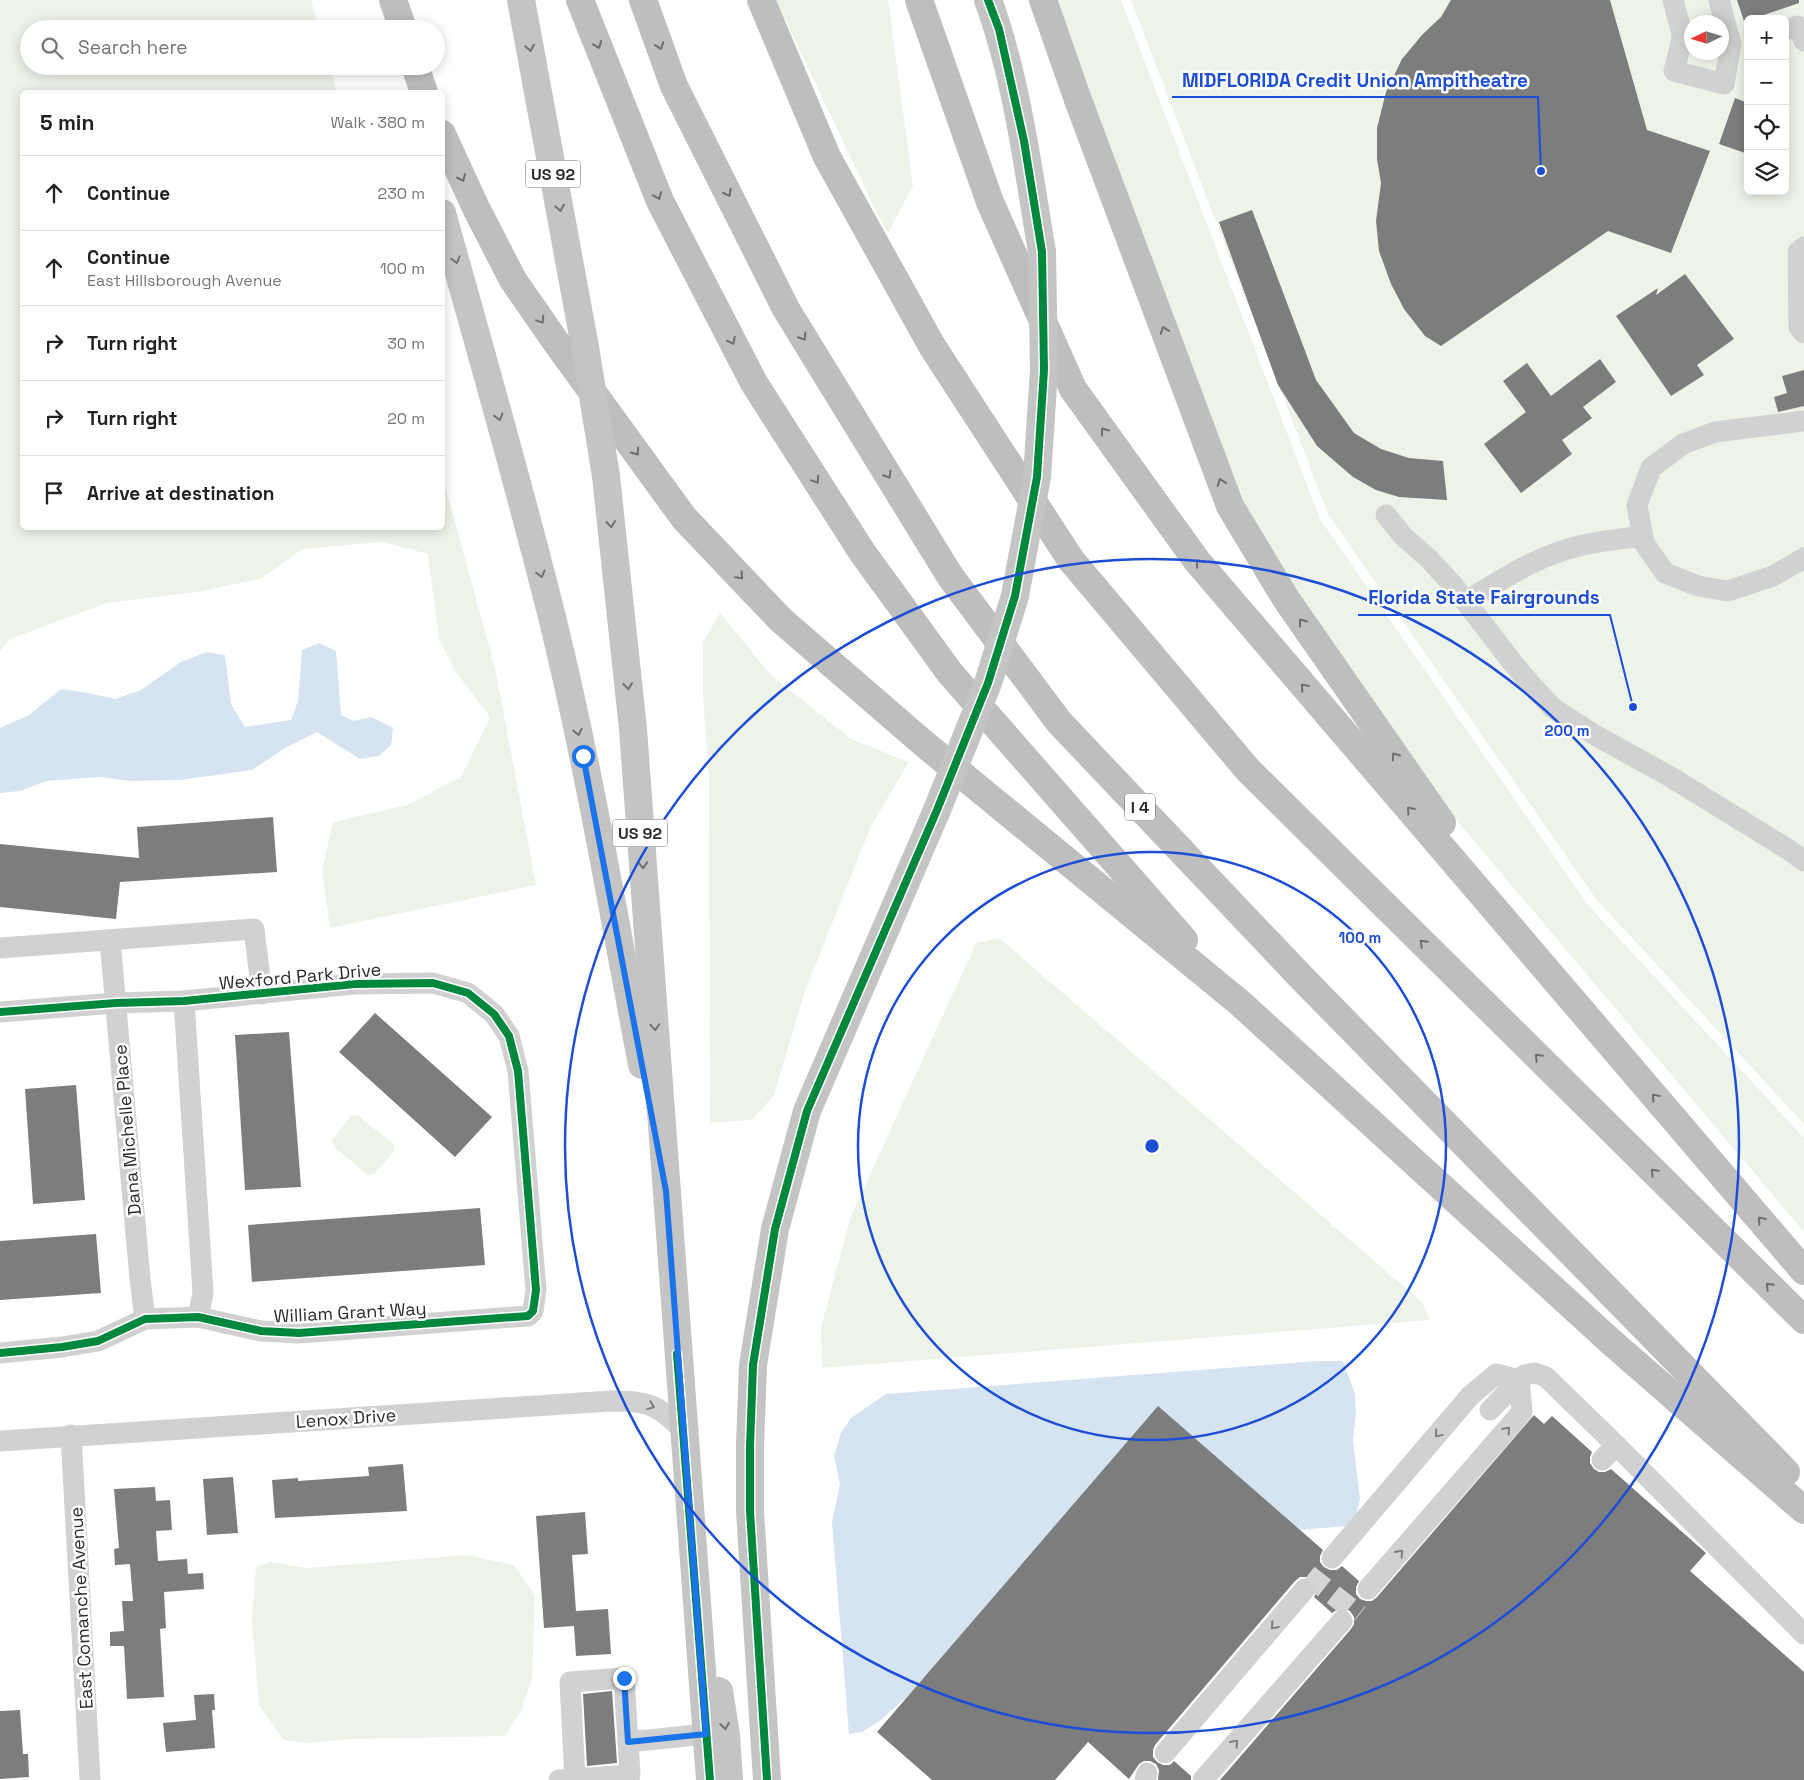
<!DOCTYPE html>
<html lang="en">
<head>
<meta charset="utf-8">
<style>
	body { margin:0; font-family:"Space Grotesk",sans-serif; background:#f6f6f6; color:#222 }
	.controls { position:absolute; right:15px; top:15px; display:grid; overflow:hidden; border-radius:8px; box-shadow:0 2px 12px #0003 }
	.controls button { width:45px; height:45px; display:grid; place-items:center; padding:0; border:0; border-bottom:1px solid #e0e0e0; background:#fff; color:#222; font:25px sans-serif }
	.compass { position:absolute; left:1684px; top:15px; width:45px; height:45px; border-radius:50%; background:#fff; box-shadow:0 2px 12px #0003; rotate:266deg }
	.stop { position:absolute; width:15px; height:15px; margin:-11px; border:4px solid #1a73e8; border-radius:50%; background:#fff }
	.stop.end { background:#1a73e8; border-color:#fff; box-shadow:0 1px 5px #0008 }
	.list { margin:0; padding:0; list-style:none }
	h2 { display:flex; justify-content:space-between; align-items:center; height:65px; margin:0; padding:0 20px; font-size:21px }
	h2 small { font-size:16px; font-weight:400; color:#767676 }
	.list li { display:grid; grid-template-columns:32px 1fr auto; gap:15px; align-items:center; box-sizing:border-box; height:75px; padding:0 20px; border-top:1px solid #e0e0e0 }
	.list b { display:block; font-size:19px; white-space:nowrap }
	.list p { margin:0; font-size:16px; white-space:nowrap; color:#767676 }
	.list em { font-size:16px; font-style:normal; color:#767676 }
	.icon { flex:none; width:28px; height:28px; fill:none; stroke:currentColor; stroke-width:2; stroke-linecap:round; stroke-linejoin:round }
	.map { position:relative; flex:none; width:1804px; height:1780px; overflow:hidden }
	.search { position:absolute; background:#fff; box-shadow:0 2px 12px #0003; left:20px; top:20px; width:425px; height:55px; display:flex; align-items:center; gap:12px; box-sizing:border-box; padding:0 18px; border-radius:28px; color:#767676; font-size:19px }
	.panel { position:absolute; background:#fff; box-shadow:0 2px 12px #0003; left:20px; top:90px; width:425px; height:440px; border-radius:8px }
	.map>svg:first-child { display:block }
</style>
</head>
<body>
<div class="map">
<svg width="1804" height="1780" viewBox="0 0 1804 1780">
	<rect width="100%" height="100%" fill="#fff"/>
	<g fill="#eef3ea" fill-rule="evenodd">
		<polygon points="0,0 311,0 319,29 29,29 29,66 330,66 337,92 22,92 22,528 442,528 443,478 495,668 536,885 330,928 322,870 333,822 407,805 461,777 490,717 456,672 439,639 428,554 382,542 303,549 260,579 197,592 107,603 10,639 0,651"/>
		<polygon points="776,0 888,0 913,186 888,233 876,211"/>
		<polygon points="1055,0 1121,0 1320,519 1588,905 1804,1138 1804,1232 1437,797 1296,594 1240,502"/>
		<path d="M 1131,0 L 1804,0 L 1804,1124 L 1596,899 L 1328,514 ZM 1748,19 L 1785,19 L 1785,191 L 1748,191 ZM 1692,22 L 1722,22 L 1722,52 L 1692,52 Z"/>
		<polygon points="720,613 771,675 851,739 909,762 871,826 804,994 774,1095 752,1120 710,1123 709,777 703,698 703,642"/>
		<polygon points="999,938 1422,1302 1430,1320 822,1368 821,1327 851,1216 976,943"/>
		<path d="M 358,1115 C 369,1126 382,1134 394,1144 L 395,1150 L 374,1174 L 368,1175 L 334,1147 L 332,1140 L 351,1116 Z"/>
		<polygon points="467,1555 514,1565 535,1596 532,1678 521,1711 505,1736 353,1739 307,1743 284,1740 259,1705 252,1623 256,1567 270,1562 307,1568"/>
	</g>
	<g fill="#d6e3f0">
		<polygon points="319,643 336,651 341,715 354,721 371,717 393,728 391,745 379,756 360,759 317,732 285,748 252,770 180,780 129,781 101,777 47,781 20,791 0,793 0,728 29,715 61,689 88,693 115,699 141,690 181,662 207,652 225,655 231,704 245,727 291,720 298,701 302,650"/>
		<polygon points="1318,1361 1343,1361 1355,1394 1356,1413 1353,1441 1360,1499 1356,1515 1347,1526 1032,1552 912,1692 881,1720 862,1732 849,1734 832,1522 840,1484 834,1456 841,1433 851,1418 886,1394"/>
	</g>
	<g fill="#7d7d7d">
		<polygon points="1451,0 1610,0 1647,130 1710,151 1671,253 1608,231 1441,346 1425,336 1404,309 1391,284 1379,251 1376,221 1381,183 1377,159 1377,128 1386,92 1402,59 1422,35 1441,17"/>
		<polygon points="1737,0 1799,0 1799,3 1752,19 1748,19 1744,21"/>
		<polygon points="1735,98 1748,103 1748,154 1719,144"/>
		<polygon points="1252,210 1316,380 1354,433 1381,449 1409,458 1443,461 1447,500 1399,497 1376,490 1353,477 1317,446 1278,385 1219,222"/>
		<polygon points="1685,274 1734,339 1697,365 1704,375 1671,396 1616,316 1658,288 1656,295"/>
		<polygon points="1600,359 1616,382 1583,407 1592,418 1562,440 1572,454 1521,493 1484,444 1526,412 1503,381 1527,363 1551,396"/>
		<polygon points="1804,370 1804,406 1778,412 1774,397 1787,393 1782,376"/>
		<polygon points="273,817 277,872 120,882 116,919 0,907 0,844 139,858 137,827"/>
		<polygon points="375,1013 492,1117 455,1157 339,1052"/>
		<polygon points="289,1032 301,1187 245,1190 235,1035"/>
		<polygon points="76,1085 85,1200 33,1204 25,1089"/>
		<polygon points="480,1208 485,1265 252,1282 248,1225"/>
		<polygon points="96,1234 101,1293 0,1300 0,1241"/>
		<polygon points="1158,1406 1323,1550 1320,1556 1320,1562 1324,1567 1330,1570 1337,1570 1342,1566 1359,1581 1356,1587 1356,1594 1360,1599 1366,1601 1372,1601 1377,1597 1534,1415 1544,1424 1552,1416 1592,1452 1590,1457 1590,1463 1594,1469 1599,1472 1605,1472 1611,1469 1706,1553 1690,1571 1804,1672 1804,1780 1220,1780 1351,1629 1354,1624 1354,1617 1350,1611 1345,1609 1338,1609 1332,1613 1314,1597 1317,1591 1317,1584 1313,1579 1307,1577 1300,1577 1295,1581 1155,1745 1153,1750 1153,1757 1157,1762 1163,1765 1170,1765 1174,1761 1191,1776 1191,1780 1158,1780 1159,1770 1156,1764 1150,1761 1144,1761 1139,1764 1129,1779 1088,1742 1055,1780 932,1780 877,1732"/>
		<polygon points="403,1464 407,1511 275,1518 272,1480 298,1478 298,1481 369,1476 368,1467"/>
		<polygon points="233,1477 238,1533 207,1535 203,1479"/>
		<polygon points="155,1487 156,1501 170,1500 172,1530 156,1531 158,1561 187,1559 188,1574 203,1573 204,1589 164,1592 166,1628 160,1629 164,1697 127,1699 124,1646 110,1646 110,1632 124,1631 122,1601 133,1601 130,1564 115,1565 114,1549 119,1548 114,1489"/>
		<polygon points="585,1512 588,1554 572,1555 576,1611 608,1609 611,1654 576,1656 574,1626 544,1628 536,1516"/>
		<polygon points="612,1691 617,1763 587,1766 583,1694"/>
		<polygon points="214,1694 215,1710 212,1710 215,1748 166,1752 163,1723 196,1720 194,1695"/>
		<polygon points="20,1710 23,1754 28,1754 29,1777 0,1779 0,1711"/>
	</g>
	<g fill="none" stroke-linecap="round" stroke-linejoin="round">
		<polyline stroke="#d5d5d5" stroke-width="21" stroke-dasharray="21 11" stroke-linecap="butt" points="1308,1575 1359,1615"/>
		<g stroke="#d1d1d1" stroke-width="21">
			<polyline points="1673,0 1681,30 1682,39 1674,71 1724,84 1731,44 1719,0"/>
			<polyline points="1785,30 1798,26 1804,41"/>
			<polyline points="1804,247 1798,252 1799,327 1804,333"/>
			<polyline points="1804,421 1715,432 1683,444 1651,468 1637,505 1644,543 1665,573 1698,586 1728,591 1773,576 1804,558"/>
			<polyline points="1386,515 1403,536 1429,559 1453,585 1512,662 1535,689 1553,708 1593,734 1669,776 1789,850 1804,861"/>
			<path d="M 1466,601 C 1494,585 1521,566 1551,555 C 1580,543 1612,540 1642,536"/>
			<polyline points="110,940 140,1279 145,1319"/>
			<polyline points="0,948 254,929 262,994"/>
			<polyline points="184,1001 203,1293 198,1317"/>
			<polyline points="0,1012 116,1003 184,1001 355,984 433,983 468,993 494,1014 509,1036 518,1071 536,1290 533,1311 528,1316 299,1333 261,1331 198,1317 145,1319 98,1341 62,1347 0,1353"/>
			<polyline points="1490,1410 1524,1375 1535,1373 1546,1377 1616,1445 1804,1634"/>
			<polyline points="71,1435 90,1780"/>
			<path d="M 0,1441 L 611,1401 C 648,1401 657,1404 683,1430"/>
			<polyline points="1602,1460 1616,1445"/>
			<polyline points="1332,1558 1470,1396 1496,1374 1519,1380 1522,1412 1368,1589"/>
			<polyline points="1165,1753 1305,1589"/>
			<polyline points="575,1779 570,1682 624,1678 628,1742"/>
			<polyline points="559,1780 630,1775 628,1742 706,1734"/>
			<polyline points="1145,1780 1147,1773"/>
			<polyline points="1203,1780 1342,1621"/>
		</g>
		<g stroke="#c4c4c4" stroke-width="28">
			<polyline points="521,0 585,347"/>
			<path d="M 988,0 C 1017,79 1028,169 1042,252"/>
			<path d="M 442,213 C 480,349 519,484 553,621 C 589,768 614,917 642,1065"/>
			<polyline points="606,476 633,729 710,1780"/>
			<polyline points="719,1691 726,1735 729,1780"/>
			<polyline points="767,1780 750,1511 750,1446 753,1365 775,1229 807,1111 937,810"/>
		</g>
		<g stroke="#bebebe" stroke-width="28">
			<polyline points="393,0 403,29"/>
			<polyline points="580,0 660,201 754,383 862,552 950,673 1184,940"/>
			<polyline points="643,0 674,86 786,309 950,576 1059,722 1300,976 1786,1472"/>
			<polyline points="761,0 827,157 932,346 1071,560 1248,770 1804,1320"/>
			<polyline points="919,0 990,202 1073,389 1197,561 1804,1271"/>
			<polyline points="1043,0 1078,100 1230,506 1286,599 1442,823"/>
			<polyline points="415,66 424,92"/>
			<polyline points="442,134 476,208 513,280 556,342 684,518 781,620 922,742 1240,1003 1609,1340 1804,1510"/>
		</g>
		<g stroke="#c4c4c4" stroke-width="28">
			<polyline points="585,347 606,476"/>
			<polyline points="937,810 988,683 1015,596 1037,477 1044,370 1042,252"/>
		</g>
		<defs>
			<g id="cycleway">
				<polyline points="0,1012 116,1003 184,1001 355,984 433,983 468,993 494,1014 509,1036 518,1071 536,1290 533,1311 528,1316 299,1333 261,1331 198,1317 145,1319 98,1341 62,1347 0,1353"/>
				<polyline points="677,1354 710,1780"/>
				<polyline points="767,1780 750,1511 750,1446 753,1365 775,1229 807,1111 937,810 988,683 1015,596 1037,477 1044,370 1042,252 1024,141 999,29 988,0"/>
			</g>
		</defs>
		<use href="#cycleway" stroke="#fff" stroke-width="11"/>
		<use href="#cycleway" stroke="#00873e" stroke-width="8"/>
	</g>
	<defs><path id="oneway-chevron" d="M-2-3.5L2.5 0L-2 3.5" fill="none" stroke-width="1.6" stroke-linecap="round" stroke-linejoin="round" transform="scale(1.25)"/></defs>
	<g stroke="#6e6e6e">
		<use href="#oneway-chevron" transform="translate(598 45) rotate(68)"/>
		<use href="#oneway-chevron" transform="translate(660 46) rotate(70)"/>
		<use href="#oneway-chevron" transform="translate(462 178) rotate(66)"/>
		<use href="#oneway-chevron" transform="translate(728 193) rotate(63)"/>
		<use href="#oneway-chevron" transform="translate(658 196) rotate(67)"/>
		<use href="#oneway-chevron" transform="translate(541 320) rotate(56)"/>
		<use href="#oneway-chevron" transform="translate(1164 330) rotate(-110)"/>
		<use href="#oneway-chevron" transform="translate(803 337) rotate(58)"/>
		<use href="#oneway-chevron" transform="translate(732 341) rotate(63)"/>
		<use href="#oneway-chevron" transform="translate(1104 431) rotate(-126)"/>
		<use href="#oneway-chevron" transform="translate(636 452) rotate(54)"/>
		<use href="#oneway-chevron" transform="translate(888 475) rotate(58)"/>
		<use href="#oneway-chevron" transform="translate(816 480) rotate(57)"/>
		<use href="#oneway-chevron" transform="translate(1221 482) rotate(-110)"/>
		<use href="#oneway-chevron" transform="translate(1199 563) rotate(-129)"/>
		<use href="#oneway-chevron" transform="translate(740 576) rotate(47)"/>
		<use href="#oneway-chevron" transform="translate(1302 622) rotate(-125)"/>
		<use href="#oneway-chevron" transform="translate(1304 687) rotate(-131)"/>
		<use href="#oneway-chevron" transform="translate(1395 756) rotate(-125)"/>
		<use href="#oneway-chevron" transform="translate(1410 810) rotate(-131)"/>
		<use href="#oneway-chevron" transform="translate(1423 943) rotate(-135)"/>
		<use href="#oneway-chevron" transform="translate(1538 1057) rotate(-135)"/>
		<use href="#oneway-chevron" transform="translate(1655 1097) rotate(-131)"/>
		<use href="#oneway-chevron" transform="translate(1654 1172) rotate(-135)"/>
		<use href="#oneway-chevron" transform="translate(1761 1220) rotate(-131)"/>
		<use href="#oneway-chevron" transform="translate(1769 1286) rotate(-135)"/>
	</g>
	<g stroke="#707070">
		<use href="#oneway-chevron" transform="translate(530 48) rotate(80)"/>
		<use href="#oneway-chevron" transform="translate(560 208) rotate(80)"/>
		<use href="#oneway-chevron" transform="translate(456 260) rotate(74)"/>
		<use href="#oneway-chevron" transform="translate(499 417) rotate(74)"/>
		<use href="#oneway-chevron" transform="translate(611 524) rotate(84)"/>
		<use href="#oneway-chevron" transform="translate(541 574) rotate(75)"/>
		<use href="#oneway-chevron" transform="translate(628 686) rotate(84)"/>
		<use href="#oneway-chevron" transform="translate(578 732) rotate(78)"/>
		<use href="#oneway-chevron" transform="translate(643 865) rotate(86)"/>
		<use href="#oneway-chevron" transform="translate(655 1027) rotate(86)"/>
		<use href="#oneway-chevron" transform="translate(725 1726) rotate(81)"/>
	</g>
	<g stroke="#7e7e7e">
		<use href="#oneway-chevron" transform="translate(651 1406) rotate(22)"/>
		<use href="#oneway-chevron" transform="translate(1507 1430) rotate(-49)"/>
		<use href="#oneway-chevron" transform="translate(1438 1434) rotate(130)"/>
		<use href="#oneway-chevron" transform="translate(1400 1553) rotate(-49)"/>
		<use href="#oneway-chevron" transform="translate(1274 1626) rotate(131)"/>
		<use href="#oneway-chevron" transform="translate(1235 1743) rotate(-49)"/>
	</g>
	<g fill="none" stroke-linecap="round" stroke-linejoin="round">
		<polyline stroke="#1a73e8" stroke-width="6" points="583,756 666,1191 706,1734 628,1742 624,1678"/>
	</g>
	<g fill="none" stroke="#1d4ed8" stroke-width="2.5">
		<circle cx="1152" cy="1146" r="294"/>
		<circle cx="1152" cy="1146" r="587"/>
	</g>
	<g text-anchor="middle" dominant-baseline="central" stroke-width="5" stroke-linejoin="round" paint-order="stroke">
		<g fill="#fff" stroke="#6b6b6b" stroke-width="1">
			<rect x="525.5" y="160.5" width="55" height="27" rx="4"/>
			<rect x="1125" y="793.5" width="30" height="27" rx="4"/>
			<rect x="612.5" y="819.5" width="55" height="27" rx="4"/>
		</g>
		<g font-size="16" font-weight="bold" fill="#2c2c2c">
			<text x="553" y="174">US 92</text>
			<text x="1140" y="807">I 4</text>
			<text x="640" y="833">US 92</text>
		</g>
		<g font-size="18" fill="#2c2c2c" stroke="#fff">
			<text transform="translate(300 976) rotate(-5)">Wexford Park Drive</text>
			<text transform="translate(127 1130) rotate(-95)">Dana Michelle Place</text>
			<text transform="translate(350 1312) rotate(-3)">William Grant Way</text>
			<text transform="translate(346 1418) rotate(-4)">Lenox Drive</text>
			<text transform="translate(81 1608) rotate(-93)">East Comanche Avenue</text>
		</g>
	</g>
	<circle cx="1152" cy="1146" r="8" fill="#1d4ed8" stroke="#fff" stroke-width="2.5"/>
	<g font-size="15" text-anchor="middle" font-weight="bold" fill="#1d4ed8" stroke="#fff" stroke-width="5" stroke-linejoin="round" paint-order="stroke">
		<text x="1567" y="736">200 m</text>
		<text x="1360" y="943">100 m</text>
	</g>
	<path fill="none" stroke="#1d4ed8" stroke-width="2" d="M1541 171L1538 97H1172M1633 707L1610 615H1358"/>
	<g fill="#1d4ed8" stroke="#fff" stroke-width="2">
		<circle cx="1541" cy="171" r="5"/>
		<circle cx="1633" cy="707" r="5"/>
	</g>
	<g font-size="19" text-anchor="middle" font-weight="bold" fill="#1d4ed8" stroke="#fff" stroke-width="5" stroke-linejoin="round" paint-order="stroke">
		<text x="1355" y="87">MIDFLORIDA Credit Union Ampitheatre</text>
		<text x="1484" y="604">Florida State Fairgrounds</text>
	</g>
</svg>
<div class="controls">
<button>+</button>
<button>−</button>
<button><svg class="icon" aria-label="locate" viewBox="0 0 24 24"><circle cx="12" cy="12" r="6"/><path d="M12 2v4M12 18v4M2 12h4M18 12h4"/></svg></button>
<button><svg class="icon" aria-label="layers" viewBox="0 0 24 24"><path d="M12 4l9 5-9 5-9-5zM3 14l9 5 9-5"/></svg></button>
</div>
<svg class="compass" viewBox="-18 -18 36 36"><path d="M0-13l5 13h-10z" fill="#e53935"/><path d="M0 13l5-13h-10z" fill="#767676"/></svg>
<div class="stop" style="left:583px;top:756px"></div>
<div class="stop end" style="left:624px;top:1678px"></div>
<div class="search"><svg class="icon" aria-label="search" viewBox="0 0 24 24"><circle cx="10" cy="10" r="6"/><path d="M15 15l6 6"/></svg>Search here</div>
<section class="panel">
<h2>5 min<small>Walk · 380 m</small></h2>
<ul class="list">
<li><svg class="icon" aria-label="ahead" viewBox="0 0 24 24"><path d="M12 20V5M6 11l6-6 6 6"/></svg><div><b>Continue</b></div><em>230 m</em></li>
<li><svg class="icon" aria-label="ahead" viewBox="0 0 24 24"><path d="M12 20V5M6 11l6-6 6 6"/></svg><div><b>Continue</b><p>East Hillsborough Avenue</p></div><em>100 m</em></li>
<li><svg class="icon" aria-label="right" viewBox="0 0 24 24"><path d="M7 20v-9h11M14 6l5 5-5 5"/></svg><div><b>Turn right</b></div><em>30 m</em></li>
<li><svg class="icon" aria-label="right" viewBox="0 0 24 24"><path d="M7 20v-9h11M14 6l5 5-5 5"/></svg><div><b>Turn right</b></div><em>20 m</em></li>
<li><svg class="icon" aria-label="arrive" viewBox="0 0 24 24"><path d="M6 21V4h12l-3 4 3 4H6"/></svg><div><b>Arrive at destination</b></div></li>
</ul>
</section>
</div>
</body>
</html>
